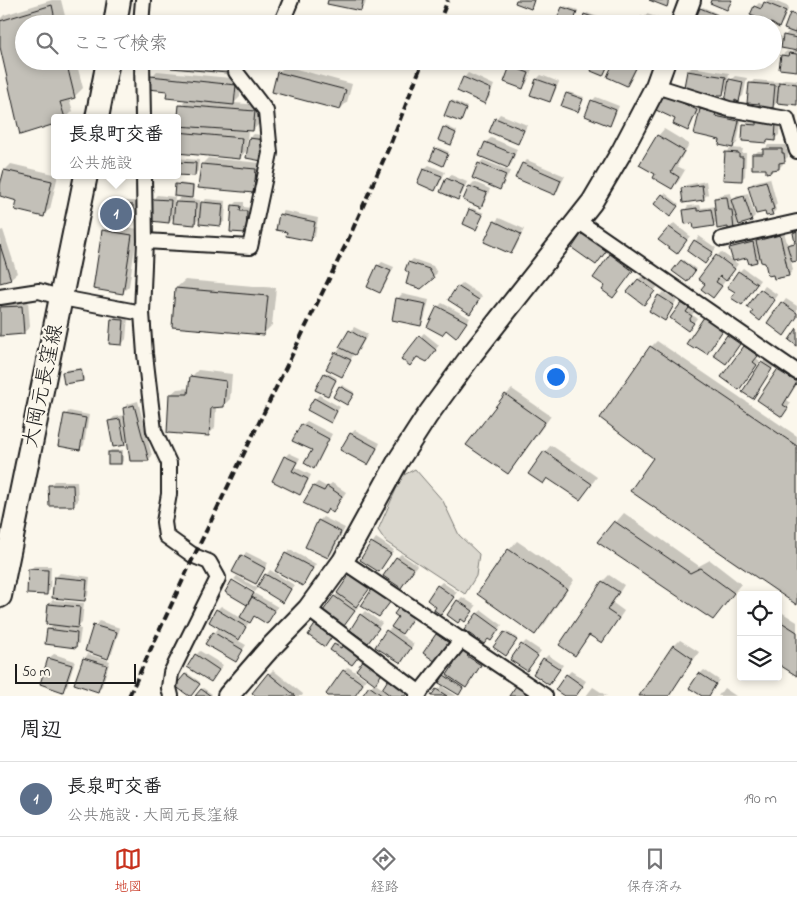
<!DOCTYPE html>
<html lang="ja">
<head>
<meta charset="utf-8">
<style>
	body { margin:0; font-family:"Indie Flower","Klee One",sans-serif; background:#f2f2f2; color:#202124 }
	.controls { position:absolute; right:15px; bottom:15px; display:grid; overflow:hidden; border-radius:5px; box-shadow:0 2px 8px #0003 }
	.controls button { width:45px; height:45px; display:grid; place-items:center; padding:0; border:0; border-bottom:1px solid #e0e0e0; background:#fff; color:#202124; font:25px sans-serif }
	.scale { position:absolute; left:15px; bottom:12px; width:121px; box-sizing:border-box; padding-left:5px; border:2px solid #1c1c1c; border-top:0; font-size:14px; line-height:18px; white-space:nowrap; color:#1c1c1c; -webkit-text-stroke:4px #fbf7ec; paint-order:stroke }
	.you { position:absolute; left:555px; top:376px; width:18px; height:18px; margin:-12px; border:4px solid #fff; border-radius:50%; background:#1a73e8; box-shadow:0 0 0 8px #1a73e833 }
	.badge { display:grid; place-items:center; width:32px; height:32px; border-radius:50%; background:#c8321e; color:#fff; font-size:16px; font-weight:700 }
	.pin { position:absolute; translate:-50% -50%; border:2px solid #fff; box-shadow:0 1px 5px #0006 }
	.popup { position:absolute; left:51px; top:114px; width:130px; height:65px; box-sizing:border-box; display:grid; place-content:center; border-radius:5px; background:#fff; filter:drop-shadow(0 1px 4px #0005); font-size:16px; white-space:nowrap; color:#757577 }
	.popup b { font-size:19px; color:#202124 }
	.popup::after { content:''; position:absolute; left:50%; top:100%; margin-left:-10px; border:10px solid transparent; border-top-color:#fff }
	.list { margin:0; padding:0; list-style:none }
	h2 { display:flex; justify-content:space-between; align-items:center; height:65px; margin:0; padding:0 20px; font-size:21px }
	h2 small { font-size:16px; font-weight:400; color:#757577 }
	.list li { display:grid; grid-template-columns:32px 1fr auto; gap:15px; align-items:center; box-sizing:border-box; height:75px; padding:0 20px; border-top:1px solid #e0e0e0 }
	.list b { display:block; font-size:19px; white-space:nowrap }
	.list p { margin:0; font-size:16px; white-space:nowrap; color:#757577 }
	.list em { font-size:16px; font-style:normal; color:#757577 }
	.icon { flex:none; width:28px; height:28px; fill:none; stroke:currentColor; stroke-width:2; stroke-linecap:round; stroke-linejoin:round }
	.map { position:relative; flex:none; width:797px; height:696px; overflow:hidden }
	.search { position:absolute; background:#fff; box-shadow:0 2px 8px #0003; left:15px; right:15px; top:15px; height:55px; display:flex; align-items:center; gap:12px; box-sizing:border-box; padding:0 18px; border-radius:28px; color:#757577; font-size:19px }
	.sheet { height:140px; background:#fff }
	nav { display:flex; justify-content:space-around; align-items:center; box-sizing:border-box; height:70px; border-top:1px solid #e0e0e0; background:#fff; font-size:14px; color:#757577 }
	nav a { display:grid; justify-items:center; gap:2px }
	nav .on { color:#c8321e }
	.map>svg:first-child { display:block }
</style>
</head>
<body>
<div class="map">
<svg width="797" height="696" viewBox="0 0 797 696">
	<rect width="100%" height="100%" fill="#fbf7ec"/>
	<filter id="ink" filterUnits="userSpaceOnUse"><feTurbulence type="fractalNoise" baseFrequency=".02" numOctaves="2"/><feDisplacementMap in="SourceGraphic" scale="10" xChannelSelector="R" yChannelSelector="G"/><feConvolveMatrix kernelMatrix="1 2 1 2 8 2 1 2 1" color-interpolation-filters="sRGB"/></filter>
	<g filter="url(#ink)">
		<polygon fill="#dad7ce" stroke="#7b7a75" points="415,469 443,501 459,535 479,554 476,576 465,594 386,542 378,530 402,476"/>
		<g fill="#0003">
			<polygon points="52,0 61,0 67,24 24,24 24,61 76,61 83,88 74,97 69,98 73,111 66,118 55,118 0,41 0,19 4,15"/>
			<polygon points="329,0 366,0 365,5 361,9"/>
			<polygon points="767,0 772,0 789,7 783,22 779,26 755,7 759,3 764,5"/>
			<polygon points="565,6 578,10 573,22 559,17"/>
			<polygon points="703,7 718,14 714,22 701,9"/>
			<polygon points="792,12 797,14 797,27 793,33 797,33 797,70 781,67 782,55 787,51 792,52 794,49 784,36 790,30 791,14"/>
			<polygon points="587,13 601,18 599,24 582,24"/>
			<polygon points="647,14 662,19 660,24 640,24"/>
			<polygon points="730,16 752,24 725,24"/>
			<polygon points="532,18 545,24 527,24"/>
			<polygon points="773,34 782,37 773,61"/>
			<polygon points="173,61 233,61 233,66 226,72"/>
			<polygon points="616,61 640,62 631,80 627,84"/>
			<polygon points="762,61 773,61 769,65"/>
			<polygon points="515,62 532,69 527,83 523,87 506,81 511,66"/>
			<polygon points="285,66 352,84 347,102 340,109 274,91 279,72"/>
			<polygon points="692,67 729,73 727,88 728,88 717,98 688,71"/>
			<polygon points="157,71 241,79 240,97 234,103 260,105 259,124 253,130 248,130 246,151 240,158 177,152 177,125 180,106 186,99 168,90 151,77"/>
			<polygon points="468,73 494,85 489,98 485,102 464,78"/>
			<polygon points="541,75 559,82 553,96 549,100 532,94 537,79"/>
			<polygon points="735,76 747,78 743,96 733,102 731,80"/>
			<polygon points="784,79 797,80 797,104 777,102 773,107 750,84 754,80 779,82 778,85"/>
			<polygon points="568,92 584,97 578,111 567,94"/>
			<polygon points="665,95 701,106 691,125 687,129 677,119"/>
			<polygon points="596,97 619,106 613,120 609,124 592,101"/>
			<polygon points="452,100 467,107 461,121 451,102"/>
			<polygon points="705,106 742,117 737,143 731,148 743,149 742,153 746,153 745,176 741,180 726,153 732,147 721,139 701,110"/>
			<polygon points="500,114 527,125 521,139 517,143 496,119"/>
			<polygon points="797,116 797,130 795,118"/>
			<polygon points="763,118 780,119 779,135 774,139 769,139 767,142 745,125 749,121 759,121"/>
			<polygon points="446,126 457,131 451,143 445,128"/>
			<polygon points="664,129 689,144 677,166 685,170 678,182 671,188 657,174 658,136"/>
			<polygon points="254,134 268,136 247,157 250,138"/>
			<polygon points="491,138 517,149 512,163 508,167 481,155 486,142"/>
			<polygon points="768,145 786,145 786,150 788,150 788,157 783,161 783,164 779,168 773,168 770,171 754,155 758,151 764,151"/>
			<polygon points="438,147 449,152 444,162 436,149"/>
			<polygon points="177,158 199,160 198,171 194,175 177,173"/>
			<polygon points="208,158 262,163 259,185 253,192 202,164"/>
			<polygon points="483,160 510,171 504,184 500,188 479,164"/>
			<polygon points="527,160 565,176 558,190 554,194 523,164"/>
			<polygon points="11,164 58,175 50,209 43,215 19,200 0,195 5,170"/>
			<polygon points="429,165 445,172 439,185 435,189 419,182 424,169"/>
			<polygon points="451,175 467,182 462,194 457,199 447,179"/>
			<polygon points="770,178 777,204 775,206 776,210 772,214 750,187 754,182"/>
			<polygon points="706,181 708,194 704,198 682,189 686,185"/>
			<polygon points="474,182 490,189 485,202 481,206 464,199 470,186"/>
			<polygon points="178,183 194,185 193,195 190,199 200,200 200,206 206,199 226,201 225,221 220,225 201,217 194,224 174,216 169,222 153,199 157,195 175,197 174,204 182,196 177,185"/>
			<polygon points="665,193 679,204 669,215 656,204"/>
			<polygon points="731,193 732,201 737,196 748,193 755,216 751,220 738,224 734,229 717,221 713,225 694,222 684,211 688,206 700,205 701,208 716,206 715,199 719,195"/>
			<polygon points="110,201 137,201 137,216 133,220 106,205"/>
			<polygon points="237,202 244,202 244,207 251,208 250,228 245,232 233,206"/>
			<polygon points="472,208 484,213 476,228 470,210"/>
			<polygon points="284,211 318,218 315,236 310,240 288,231 280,215"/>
			<polygon points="499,218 524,229 515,249 511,253 495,222"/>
			<polygon points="674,223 690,236 677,252 660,240"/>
			<polygon points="110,224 138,229 129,286 123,292 103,231"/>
			<polygon points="3,230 17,273 10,279 0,282 0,231"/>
			<polygon points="588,230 610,246 600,260 583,234"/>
			<polygon points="797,230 797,241 792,242 792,245 797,244 797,259 791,261 793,270 789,275 775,278 766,261 761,257 757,261 750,262 748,256 731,248 735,244 757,239 757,241 761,237 784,232 788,246 793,241 796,240 794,233"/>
			<polygon points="699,236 716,248 709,258 688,251"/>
			<polygon points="615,251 636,266 617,292 606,286 611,255"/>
			<polygon points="721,252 738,264 730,275 721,275 719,277 725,281 717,292 707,284 717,256"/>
			<polygon points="413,259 433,266 437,273 421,288 411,272 409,263"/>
			<polygon points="683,260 696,269 688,279 682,261"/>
			<polygon points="382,262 394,267 384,287 380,291 378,266"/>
			<polygon points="743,268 760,280 742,304 736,292 739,272"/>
			<polygon points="643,275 658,286 648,299 639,279"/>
			<polygon points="185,280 276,288 272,325 263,334 176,288"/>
			<polygon points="462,283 482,296 470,313 458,287"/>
			<polygon points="765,286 778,295 764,315 749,307"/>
			<polygon points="663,292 677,300 664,319 659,296"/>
			<polygon points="402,294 429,300 424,320 420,325 393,319 398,298"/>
			<polygon points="786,299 797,306 797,317 768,323"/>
			<polygon points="28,300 30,327 23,333 0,335 0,302"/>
			<polygon points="686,300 692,304 689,307 695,311 692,315 697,318 692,325 672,318"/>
			<polygon points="442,303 470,318 460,332 438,307"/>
			<polygon points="709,314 726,325 711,348 696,345 705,318"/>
			<polygon points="116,316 128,317 126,339 122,344 112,320"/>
			<polygon points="354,327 368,334 359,350 353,355 345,372 341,376 327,368"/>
			<polygon points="732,332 743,340 729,358 728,336"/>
			<polygon points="424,333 439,345 431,356 420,337"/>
			<polygon points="657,341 797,436 797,603 651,347"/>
			<polygon points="749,343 761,351 756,358 760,361 743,384 723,377"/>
			<polygon points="766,359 775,365 753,397 762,363"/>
			<polygon points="782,366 797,376 797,384 787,400 791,403 782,415 759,400"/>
			<polygon points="82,368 84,379 82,380 63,372 65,370"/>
			<polygon points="198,370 232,374 230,399 223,406 216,406 215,428 208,435 170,395 177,389 190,388 191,377"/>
			<polygon points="327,372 337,378 329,393 325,374"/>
			<polygon points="342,385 354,392 349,402 334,397"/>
			<polygon points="512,389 551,416 514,466 508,473 506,395"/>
			<polygon points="319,395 340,407 330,422 315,399"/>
			<polygon points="138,401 152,456 148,460 129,440 124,444 109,422 114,417 125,415 124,408 128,404"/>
			<polygon points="69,411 89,415 84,445 80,449 65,415"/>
			<polygon points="307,421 332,434 317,463 313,467 313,449 294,440 302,425"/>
			<polygon points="355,430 380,443 372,460 368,464 351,434"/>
			<polygon points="551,445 597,477 580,499 548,477 543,482 545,452"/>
			<polygon points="111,450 123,450 123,461 121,463 109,452"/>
			<polygon points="289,453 300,458 295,467 311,475 304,489 300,493 285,457"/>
			<polygon points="54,481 77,481 78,501 73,505 50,486"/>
			<polygon points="318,482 327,487 332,483 346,492 333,511 329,508 325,512 314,486"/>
			<polygon points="624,513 699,566 710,560 741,584 713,618 599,542"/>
			<polygon points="323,517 345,528 332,553 328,557 319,521"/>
			<polygon points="376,538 394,550 379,571 361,559"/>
			<polygon points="517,541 574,580 544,625 535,633 479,594 509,550"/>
			<polygon points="290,550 316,564 303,584 286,554"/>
			<polygon points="246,552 268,563 255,583 234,571"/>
			<polygon points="401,554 417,565 401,587 397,558"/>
			<polygon points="34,566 51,566 50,590 46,594 29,570"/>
			<polygon points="270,570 294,585 283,601 259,587 255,592 234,579 237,576 257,588"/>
			<polygon points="60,573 90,577 88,596 84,600 56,577"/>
			<polygon points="351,575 373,584 356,605 358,607 344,625 325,610"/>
			<polygon points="609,575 624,585 613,603 624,611 608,635 602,642 591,634 575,655 561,645 603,581"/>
			<polygon points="233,581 278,607 267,622 255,615 249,622 242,634 237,640 246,645 235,661 207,644 219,627 217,610 221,606 241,618 249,605 226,592"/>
			<polygon points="442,582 457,592 441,614 438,606 438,586"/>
			<polygon points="462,597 476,606 469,616 458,601"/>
			<polygon points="53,600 84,603 82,622 76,628 81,629 79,643 75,647 48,629 54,624 49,604"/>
			<polygon points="401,607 406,628 400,634 414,644 401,662 387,631 392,628 399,617"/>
			<polygon points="482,610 502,625 495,635 488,638 477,614"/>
			<polygon points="778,610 797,622 797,675 778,663"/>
			<polygon points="365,611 382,623 372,637 361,615"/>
			<polygon points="99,621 120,628 112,653 108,658 95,626"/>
			<polygon points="441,631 452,638 440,656 437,635"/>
			<polygon points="507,631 517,638 507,652 495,647"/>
			<polygon points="680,640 699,652 669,696 641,696 674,646"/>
			<polygon points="526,641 541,651 527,670 522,645"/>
			<polygon points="337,643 343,647 346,644 360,653 354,662 335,645"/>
			<polygon points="468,647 484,661 470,682 466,686 465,685 460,692 445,685 443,687 457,696 433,696 443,684 445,676 448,675"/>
			<polygon points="200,651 223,665 211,681 196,655"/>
			<polygon points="54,654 75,661 67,686 63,690 41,683 49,658"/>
			<polygon points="88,654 110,661 102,686 98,690 84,659"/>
			<polygon points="548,655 563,665 549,684 544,659"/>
			<polygon points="348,667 366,679 358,691 351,696 330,696 344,671"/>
			<polygon points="273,670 303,694 302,696 258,696 269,674"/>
			<polygon points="704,670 719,680 708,696 704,696 700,674"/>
			<polygon points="571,671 586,681 576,696 567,696 567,675"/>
			<polygon points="187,673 200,682 192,694 177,686"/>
			<polygon points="374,683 383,689 412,687 405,696 364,696"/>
			<polygon points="521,683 536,696 510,696"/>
			<polygon points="593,687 607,696 586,696"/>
			<polygon points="203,688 212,694 210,696 197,696"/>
			<polygon points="724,688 736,696 718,696"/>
		</g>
		<g fill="#c3c0b8" stroke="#1c1c1c">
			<polygon points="328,0 363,0 361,11 327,4"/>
			<polygon points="516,0 534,0 531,9 515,3"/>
			<polygon points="649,0 669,0 667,7"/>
			<polygon points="711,0 732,0 727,10 710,3"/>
			<polygon points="764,2 786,11 779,28 773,24 750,15 754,6 761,9"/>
			<polygon points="52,5 56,24 24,24 24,61 66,61 75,98 60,102 65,118 55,118 55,124 20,135 0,47 0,21"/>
			<polygon points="562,7 577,12 573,24 557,18"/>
			<polygon points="700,8 717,15 714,24 709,24 696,18"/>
			<polygon points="790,13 797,16 797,27 795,33 784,29"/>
			<polygon points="584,14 600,20 598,24 581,24"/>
			<polygon points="641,17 659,23 638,24"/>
			<polygon points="783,35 797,38 797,51 781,48"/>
			<polygon points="773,39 779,41 773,56"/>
			<polygon points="789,53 797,54 797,71 779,69 781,55 788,56"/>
			<polygon points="171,61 228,61 227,73 171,68"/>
			<polygon points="595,61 610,61 603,76 591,71"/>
			<polygon points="614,61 627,61 637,66 627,86 607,77"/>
			<polygon points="707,61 723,61 720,67"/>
			<polygon points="510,66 529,73 523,89 504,82"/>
			<polygon points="687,71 726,77 723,95 718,95 717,99 683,92"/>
			<polygon points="277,72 346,90 340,110 272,92"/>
			<polygon points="150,76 236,85 234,105 166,98 167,91 148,89"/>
			<polygon points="463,77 491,89 485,104 457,91"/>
			<polygon points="536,79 556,86 550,102 530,95"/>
			<polygon points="729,79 743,82 739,102 735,100 734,104 725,102"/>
			<polygon points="779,82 797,84 797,105 777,103"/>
			<polygon points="749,83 775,85 773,108 760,107 760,104 747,103"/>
			<polygon points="566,93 583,99 578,112 561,106"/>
			<polygon points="664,94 697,110 688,131 673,124 675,119 656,110"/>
			<polygon points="591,100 616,110 610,126 585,116"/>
			<polygon points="450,101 466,109 461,122 444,116"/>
			<polygon points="179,105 255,111 253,131 177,126"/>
			<polygon points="700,109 716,113 715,116 739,121 733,148 719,145 720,140 694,134"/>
			<polygon points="495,118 524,130 518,144 489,132"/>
			<polygon points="757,121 776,123 775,141 767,140 767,143 742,141 743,124 757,125"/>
			<polygon points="443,127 456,133 451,145 438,140"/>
			<polygon points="177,132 242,138 240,159 177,153"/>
			<polygon points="657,135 684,151 671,172 679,177 672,189 653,178 655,174 639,165"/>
			<polygon points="249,138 265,140 262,161 246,158"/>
			<polygon points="485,142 514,154 508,168 479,156"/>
			<polygon points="435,148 448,154 443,166 430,160"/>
			<polygon points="763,149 782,149 782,153 784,153 785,162 779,163 779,169 771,170 771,172 766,173 766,169 752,169 752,154 763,154"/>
			<polygon points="725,152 739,153 739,157 743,157 742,181 723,180"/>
			<polygon points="177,162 196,163 195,176 177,175"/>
			<polygon points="478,163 506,175 500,190 472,178"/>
			<polygon points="522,163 561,180 555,195 515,178"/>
			<polygon points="201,164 256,169 254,193 198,188"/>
			<polygon points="423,169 442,176 435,191 417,183"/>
			<polygon points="4,170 52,181 44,217 15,210 17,201 0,196 0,185"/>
			<polygon points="446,178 464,186 458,200 440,192"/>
			<polygon points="766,181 774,209 771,210 773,215 766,216 765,212 756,214 748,186"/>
			<polygon points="175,184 193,186 192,198 174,196"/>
			<polygon points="702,185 704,200 683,203 681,188"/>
			<polygon points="469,186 487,193 481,208 463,200"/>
			<polygon points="662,194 678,206 670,217 654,204"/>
			<polygon points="744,196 752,221 739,225 731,200"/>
			<polygon points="727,197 729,210 732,210 734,230 728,231 728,227 717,229 714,198"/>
			<polygon points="152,199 171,200 169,223 150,221"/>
			<polygon points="175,202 196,203 195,225 173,223"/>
			<polygon points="201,202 223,204 221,226 199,224"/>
			<polygon points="104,204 133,205 133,222 104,222"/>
			<polygon points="232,205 241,206 240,211 247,211 246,233 230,232"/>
			<polygon points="697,208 697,211 711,209 714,226 694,229 693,223 685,224 683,210"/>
			<polygon points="469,209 483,215 476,230 463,224"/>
			<polygon points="279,214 315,222 311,241 286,236 287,232 276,230"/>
			<polygon points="494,221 521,234 511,254 484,242"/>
			<polygon points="669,227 687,240 677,254 658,240"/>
			<polygon points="102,230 132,235 123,294 93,289"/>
			<polygon points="797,231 797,261 792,262 787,245 795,243 793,233"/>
			<polygon points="582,233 607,250 596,265 572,248"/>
			<polygon points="780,235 789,276 774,279 773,275 768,276 765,263 761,262 756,241"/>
			<polygon points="694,240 713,252 705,264 687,251"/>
			<polygon points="753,242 757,262 749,264 747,258 733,261 729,248"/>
			<polygon points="0,245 11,280 0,283"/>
			<polygon points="610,254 633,271 613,298 602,290 605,286 593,278"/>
			<polygon points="716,255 735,269 726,281 720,276 716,282 722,286 713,298 701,289 705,284 698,279"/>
			<polygon points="681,260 695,271 687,282 672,271"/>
			<polygon points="408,262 429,269 434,278 421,289 406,284 409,273 405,270"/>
			<polygon points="377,265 391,271 380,293 367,287"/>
			<polygon points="738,271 757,284 742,305 731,298 735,292 727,287"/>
			<polygon points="638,279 655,291 644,305 627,292"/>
			<polygon points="457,286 479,300 470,314 448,300"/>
			<polygon points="175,288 268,296 264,335 172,327"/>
			<polygon points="760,289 775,300 760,321 751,314 753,311 747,307"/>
			<polygon points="658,295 674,305 665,321 649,311"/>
			<polygon points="396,298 426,304 421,326 392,320"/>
			<polygon points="781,302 797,313 797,317 784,336 767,323"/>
			<polygon points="681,303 689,308 686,312 692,316 689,320 694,323 688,331 670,318"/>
			<polygon points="22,306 24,334 0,336 0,307"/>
			<polygon points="437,306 467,322 456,338 446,330 442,335 427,327"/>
			<polygon points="704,317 723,330 707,354 696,347 694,349 686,344"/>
			<polygon points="111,319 124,320 122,345 109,344"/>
			<polygon points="797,328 797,346 789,340"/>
			<polygon points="349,330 364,339 355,355 339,347"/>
			<polygon points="727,335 740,344 726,364 713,355"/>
			<polygon points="419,336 436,350 427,362 417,357 410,366 401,359"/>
			<polygon points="650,346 797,446 797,605 630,491 653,458 600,418"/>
			<polygon points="744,346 758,356 753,362 757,365 739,390 721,377"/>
			<polygon points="335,352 351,360 342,377 326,369"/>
			<polygon points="761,362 772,369 753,399 742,392"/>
			<polygon points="81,369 83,381 64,384 62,372"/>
			<polygon points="777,370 797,382 783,405 788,408 782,417 757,400"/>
			<polygon points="324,373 336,380 328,396 315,390"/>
			<polygon points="190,376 226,381 224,407 211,408 209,436 167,433 169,394 188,394"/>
			<polygon points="339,386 354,394 347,405 333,397"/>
			<polygon points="505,394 545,422 508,474 466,445"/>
			<polygon points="314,398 337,411 331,423 307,410"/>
			<polygon points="134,405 149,461 130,461 123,408"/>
			<polygon points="64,414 86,418 80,450 58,446"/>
			<polygon points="120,419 125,445 113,447 108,421"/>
			<polygon points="301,424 329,439 314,469 304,463 312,450 292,441"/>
			<polygon points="350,433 377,448 368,465 340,450"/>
			<polygon points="544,451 592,484 580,500 547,478 543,484 528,474"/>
			<rect x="108" y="452" width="13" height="12"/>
			<polygon points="284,456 297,462 292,471 308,479 300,495 272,481"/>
			<polygon points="48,485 73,485 74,506 49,506"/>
			<polygon points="313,486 324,491 327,486 342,496 333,513 328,509 325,514 303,503"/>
			<polygon points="318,520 341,532 328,558 305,547"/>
			<polygon points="614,521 690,573 700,568 734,593 713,620 597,542"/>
			<polygon points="371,542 391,554 379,572 360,560"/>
			<polygon points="508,549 567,589 535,635 477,594"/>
			<polygon points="285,553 313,568 303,586 275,571"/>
			<polygon points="241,555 265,568 256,584 232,572"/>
			<polygon points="396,557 414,569 401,588 383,576"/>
			<polygon points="28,569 48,570 47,595 27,594"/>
			<polygon points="265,574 291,589 283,603 257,587"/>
			<polygon points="350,574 370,588 356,607 337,593"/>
			<polygon points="54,577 87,580 85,601 52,598"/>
			<polygon points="232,580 254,593 247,605 225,592"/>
			<polygon points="602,581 619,592 607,610 619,618 602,643 589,635 575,656 559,645"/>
			<polygon points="437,585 454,597 441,615 434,610 436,607 427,600"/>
			<polygon points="372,589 391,601 379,617 361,606"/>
			<polygon points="334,596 355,611 344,626 323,611"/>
			<polygon points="252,597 275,611 267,624 254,616 250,623 240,617"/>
			<polygon points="457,600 473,611 465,622 461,619 458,623 447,615"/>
			<polygon points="48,604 80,607 78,628 46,624"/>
			<polygon points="400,606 414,616 402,634 391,627 398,617 394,614"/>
			<polygon points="216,609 246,627 239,640 209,622"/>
			<polygon points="477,613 499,629 491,641 488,639 484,644 464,630"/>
			<polygon points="360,614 379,628 368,643 350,630"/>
			<polygon points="778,620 797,632 797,676 778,664"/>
			<polygon points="316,623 333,635 325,647 308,635"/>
			<polygon points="93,625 117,632 108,659 85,651"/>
			<polygon points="47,629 77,633 76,648 45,644"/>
			<polygon points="386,630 411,648 401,663 375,647"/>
			<polygon points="213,632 243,650 236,662 205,644"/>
			<polygon points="504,632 517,640 506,656 493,647"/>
			<polygon points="436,634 449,643 436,662 423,653"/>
			<polygon points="334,644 341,648 343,645 359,656 352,665 330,650"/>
			<polygon points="521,644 538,656 527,671 510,660"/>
			<polygon points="673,645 693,659 669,696 639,696"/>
			<polygon points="463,650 469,654 467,656 481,665 466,688 447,675"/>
			<polygon points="195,654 219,670 211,682 187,667"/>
			<polygon points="48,658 72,665 63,692 40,684"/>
			<polygon points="83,658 107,665 98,692 74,684"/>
			<polygon points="543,658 560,669 549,685 533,674"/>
			<polygon points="364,659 383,672 375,684 356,670"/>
			<polygon points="343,670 363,684 355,696 328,696 326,694"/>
			<polygon points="268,673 296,696 256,696 252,693"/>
			<polygon points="699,673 716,684 709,696 702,696 689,688"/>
			<polygon points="185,674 200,684 191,696 189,696 175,686"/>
			<polygon points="566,674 583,686 576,696 564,696 555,690"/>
			<polygon points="444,675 463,688 459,695 439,683"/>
			<polygon points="389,678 408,691 405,696 391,696 382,689"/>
			<polygon points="369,686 383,696 362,696"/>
			<polygon points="516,686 529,696 509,696"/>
			<polygon points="201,689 211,696 195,696"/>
			<polygon points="436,689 447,696 431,696"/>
		</g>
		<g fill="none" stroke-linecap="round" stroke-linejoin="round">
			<defs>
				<g id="street">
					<polyline points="141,24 143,0"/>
					<polyline points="281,24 291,0"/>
					<polyline points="142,61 143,118"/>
					<polyline points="656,86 729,109 787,119 797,151"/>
					<polyline points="144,175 145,241 142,313 145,354 154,431 169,463 169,494 164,522 166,536 194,556 209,562 218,578 171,673 169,688 171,696"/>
					<polyline points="578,221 797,372"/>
					<polyline points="722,239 797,222"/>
					<polyline points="145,241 250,247 270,153 266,111 236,72 236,61"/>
					<polyline points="0,297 39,291 62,298 142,313"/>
					<polyline points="343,561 545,696"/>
					<polyline points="308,609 420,693"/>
					<polyline points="417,696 462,639"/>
				</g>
				<g id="secondary">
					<polyline points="681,24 690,0"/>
					<polyline points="228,696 269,649 308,609 343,561 398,461 427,416 473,353 592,202 622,151 656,86 665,61"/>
				</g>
				<g id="primary">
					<polyline points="115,24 119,0"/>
					<polyline points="97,118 108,61"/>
					<polyline points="0,596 86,175"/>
				</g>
			</defs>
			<use href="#street" stroke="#1c1c1c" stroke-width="18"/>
			<use href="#secondary" stroke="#1c1c1c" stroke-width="24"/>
			<use href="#primary" stroke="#1c1c1c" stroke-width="26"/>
			<use href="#street" stroke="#fbf7ec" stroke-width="14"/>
			<use href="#secondary" stroke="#fbf7ec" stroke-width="20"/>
			<use href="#primary" stroke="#fbf7ec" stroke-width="22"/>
			<g stroke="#1c1c1c" stroke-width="4" stroke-dasharray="8 4" stroke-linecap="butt">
				<polyline points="438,24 448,0"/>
				<polyline points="129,696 194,556 348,240 390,145 423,61"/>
			</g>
		</g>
	</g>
	<g text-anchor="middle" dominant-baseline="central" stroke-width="4.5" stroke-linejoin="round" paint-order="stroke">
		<g font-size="21" fill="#1c1c1c" stroke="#fbf7ec">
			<text transform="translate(44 386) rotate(-78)">大岡元長窪線</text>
		</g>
	</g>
</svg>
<div class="controls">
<button><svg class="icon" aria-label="locate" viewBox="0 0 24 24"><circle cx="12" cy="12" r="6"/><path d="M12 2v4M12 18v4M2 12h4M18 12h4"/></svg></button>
<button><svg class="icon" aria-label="layers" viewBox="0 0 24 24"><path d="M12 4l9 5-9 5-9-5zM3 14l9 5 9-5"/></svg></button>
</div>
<div class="scale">50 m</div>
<div class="you"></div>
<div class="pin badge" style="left:116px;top:214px;background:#5c6f8a">1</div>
<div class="popup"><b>長泉町交番</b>公共施設</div>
<div class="search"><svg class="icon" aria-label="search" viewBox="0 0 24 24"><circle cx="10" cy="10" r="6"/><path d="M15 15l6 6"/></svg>ここで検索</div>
</div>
<section class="sheet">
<h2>周辺<small></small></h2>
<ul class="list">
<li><span class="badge" style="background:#5c6f8a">1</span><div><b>長泉町交番</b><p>公共施設 · 大岡元長窪線</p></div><em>190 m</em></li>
</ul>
</section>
<nav>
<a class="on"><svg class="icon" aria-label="map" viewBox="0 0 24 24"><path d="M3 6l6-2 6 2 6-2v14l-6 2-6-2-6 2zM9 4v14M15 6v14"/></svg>地図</a>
<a><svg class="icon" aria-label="directions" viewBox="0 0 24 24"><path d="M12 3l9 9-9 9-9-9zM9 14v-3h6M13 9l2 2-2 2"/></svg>経路</a>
<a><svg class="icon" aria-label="saved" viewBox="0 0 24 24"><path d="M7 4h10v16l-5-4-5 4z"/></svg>保存済み</a>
</nav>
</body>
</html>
